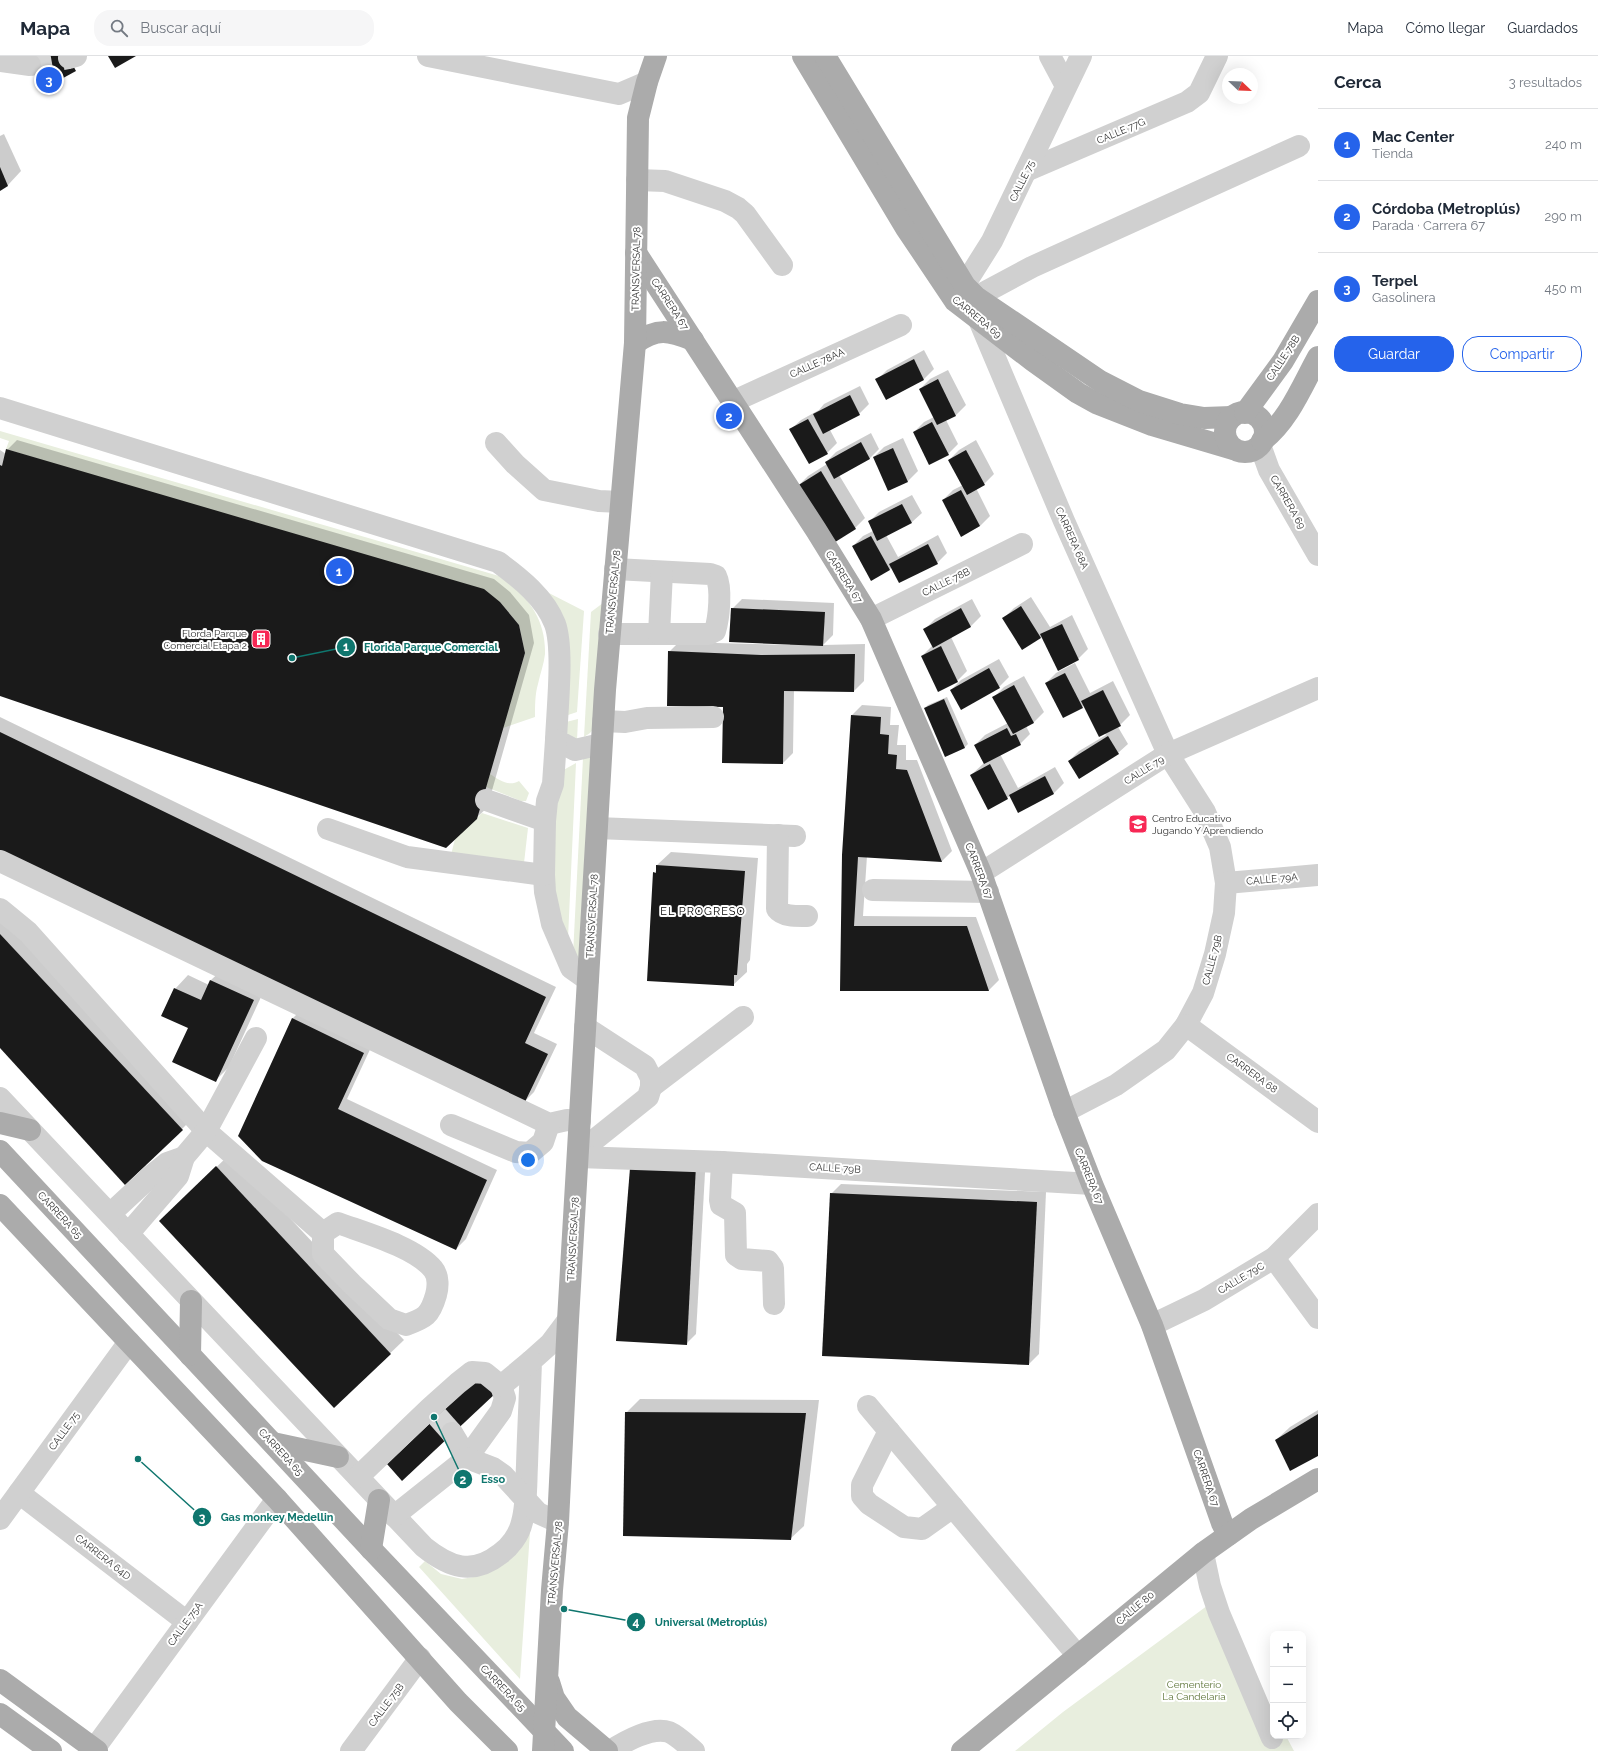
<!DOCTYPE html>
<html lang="es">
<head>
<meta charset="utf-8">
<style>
	body { margin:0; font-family:Raleway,sans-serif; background:#f6f6f7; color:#1f2937 }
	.controls { position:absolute; right:12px; bottom:12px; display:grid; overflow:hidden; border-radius:8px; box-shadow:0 4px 16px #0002 }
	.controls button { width:36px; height:36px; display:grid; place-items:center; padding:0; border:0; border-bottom:1px solid #e0e1e3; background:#fff; color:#1f2937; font:20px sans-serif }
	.compass { position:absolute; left:1222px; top:12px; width:36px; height:36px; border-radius:50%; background:#fff; box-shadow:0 4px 16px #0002; rotate:113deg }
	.you { position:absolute; left:528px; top:1104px; width:14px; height:14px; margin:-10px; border:3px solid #fff; border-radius:50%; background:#1a73e8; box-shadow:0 0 0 6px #1a73e833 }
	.badge { display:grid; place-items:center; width:26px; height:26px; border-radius:50%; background:#2563eb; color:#fff; font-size:13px; font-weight:700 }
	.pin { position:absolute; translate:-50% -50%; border:2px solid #fff; box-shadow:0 1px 4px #0006 }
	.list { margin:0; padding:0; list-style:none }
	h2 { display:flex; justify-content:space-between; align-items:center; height:52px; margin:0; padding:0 16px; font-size:17px }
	h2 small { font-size:13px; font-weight:400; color:#747a83 }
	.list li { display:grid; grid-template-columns:26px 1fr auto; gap:12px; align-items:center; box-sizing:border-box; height:72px; padding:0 16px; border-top:1px solid #e0e1e3 }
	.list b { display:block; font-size:15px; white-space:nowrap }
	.list p { margin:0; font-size:13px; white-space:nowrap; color:#747a83 }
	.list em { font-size:13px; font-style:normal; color:#747a83 }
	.actions { display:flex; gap:8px; padding:12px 16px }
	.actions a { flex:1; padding:9px 0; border:1px solid #2563eb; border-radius:16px; text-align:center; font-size:14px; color:#2563eb }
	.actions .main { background:#2563eb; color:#fff }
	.icon { flex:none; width:22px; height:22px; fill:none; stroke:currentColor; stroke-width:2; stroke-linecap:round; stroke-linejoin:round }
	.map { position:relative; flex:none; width:1318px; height:1695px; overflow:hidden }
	header { display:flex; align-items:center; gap:24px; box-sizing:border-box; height:56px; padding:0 20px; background:#fff; border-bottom:1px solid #e0e1e3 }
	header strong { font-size:19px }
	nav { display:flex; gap:22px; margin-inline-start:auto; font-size:14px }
	.search { width:280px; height:36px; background:#f6f6f7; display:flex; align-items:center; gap:10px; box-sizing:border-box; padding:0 14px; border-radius:16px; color:#747a83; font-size:15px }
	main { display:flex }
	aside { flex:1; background:#fff }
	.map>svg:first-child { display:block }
</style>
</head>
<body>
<header>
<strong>Mapa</strong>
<div class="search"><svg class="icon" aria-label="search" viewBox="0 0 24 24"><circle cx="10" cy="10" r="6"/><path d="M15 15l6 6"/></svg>Buscar aquí</div>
<nav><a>Mapa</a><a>Cómo llegar</a><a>Guardados</a></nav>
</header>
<main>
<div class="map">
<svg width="1318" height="1695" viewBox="0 0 1318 1695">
	<rect width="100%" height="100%" fill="#fff"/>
	<g fill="#e8eede">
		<path d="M 0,375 L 499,520 C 527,538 546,563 545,598 C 544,608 540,618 538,628 C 535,638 535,650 535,661 L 503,672 L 525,597 L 519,569 L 500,546 L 6,393 L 9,385 L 0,382 Z"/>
		<polygon points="543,534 584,555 577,656 562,661"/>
		<polygon points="603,547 595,671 590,677 584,681 591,556"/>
		<polygon points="578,663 577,684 568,679 562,667"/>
		<polygon points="594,698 582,910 573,899 583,702"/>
		<path d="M 576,707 L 568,882 C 545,825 555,776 560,716 Z"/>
		<path d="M 490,718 C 499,724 509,731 519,725 L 529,737 L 526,745 L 521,745 L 486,731 Z"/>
		<polygon points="482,757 528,772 524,807 451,799 455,783"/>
		<polygon points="530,1476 520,1623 419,1511 425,1505 441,1518 462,1523 479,1520"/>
		<polygon points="1215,1544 1273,1655 1273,1680 1286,1680 1294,1695 1015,1695 1063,1656"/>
	</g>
	<g fill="#0003">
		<polygon points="4,78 21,115 8,129 0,133 0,80"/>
		<polygon points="924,294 934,313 924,323 886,342 877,324 887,314"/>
		<polygon points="948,314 966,349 956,359 946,364 958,388 948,398 914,376 924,366 934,361 920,333 930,323"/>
		<polygon points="860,330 869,348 859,358 830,374 837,387 827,397 791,373 801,364 819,354 824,348"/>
		<polygon points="871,377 879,393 869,403 839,419 865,462 855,472 832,486 798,430 808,420 827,408 826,406 836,396"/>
		<polygon points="903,382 918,415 908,425 888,434 874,401 884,391"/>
		<polygon points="17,384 494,523 510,536 529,559 534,587 487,752 476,762 0,639 0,394 6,398 7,394"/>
		<polygon points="976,384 994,418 984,428 976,432 990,460 980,470 961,480 943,444 953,434 963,429 949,404 959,394"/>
		<polygon points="912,439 922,457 912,466 886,479 898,501 938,479 947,497 937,507 892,511 889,514 853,490 863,480 873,475 869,466 879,456"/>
		<polygon points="1031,541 1050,571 1072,559 1088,593 1078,603 1042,580 1040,582 1004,562 1014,552"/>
		<polygon points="742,543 834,547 833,579 823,589 865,588 864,625 854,635 794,634 793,697 783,707 669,596 679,586 790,589 790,588 732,553"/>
		<polygon points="972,543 981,560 971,570 951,581 967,615 957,625 922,600 933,589 925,573 935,563"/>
		<polygon points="999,603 1009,621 999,631 951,634 961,624"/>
		<polygon points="1075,607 1090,637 1113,625 1130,659 1118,671 1128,688 1118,697 1069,705 1079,695 1106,679 1084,649 1082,651 1046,627 1056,617"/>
		<polygon points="1024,620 1044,656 1034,666 1026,670 1030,678 1020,688 1000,698 1018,732 1055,711 1064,727 1054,737 1018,756 1010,740 989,752 971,719 984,707 975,689 985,679 1008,667 994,641 1004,631"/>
		<polygon points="947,641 968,688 965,691 945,700 925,652 928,649"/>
		<polygon points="862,649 891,651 890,669 899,669 897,689 906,689 906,704 917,704 952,795 942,805 867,800 863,860 976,861 999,924 989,934 841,934 852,659"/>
		<polygon points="0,661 556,931 534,977 557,988 534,1036 524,1046 0,793"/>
		<polygon points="671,796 758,802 750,904 747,908 747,916 733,929 654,817 657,814 657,809"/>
		<polygon points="0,851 195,1060 182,1073 0,991"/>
		<polygon points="225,911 266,930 229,1011 215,1025 189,972 175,933 188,919 209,929 211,924"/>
		<polygon points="302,953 373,987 347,1043 497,1114 466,1183 456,1193 262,1104 292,963"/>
		<polygon points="230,1098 404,1284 334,1351 174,1152"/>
		<polygon points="706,1099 696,1278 686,1288 632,1106"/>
		<polygon points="841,1128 1046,1136 1039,1298 1029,1308 831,1138"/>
		<polygon points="640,1343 819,1344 804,1470 790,1483 626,1357"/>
		<polygon points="1318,1354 1318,1399 1276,1384 1290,1371"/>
	</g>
	<g fill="#1a1a1a">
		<polygon points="25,0 68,0 76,15 43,33"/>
		<polygon points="108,0 136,0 115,12"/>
		<polygon points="0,111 8,130 0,135"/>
		<polygon points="914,303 924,324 886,344 875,323"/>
		<polygon points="938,323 956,360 937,369 919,333"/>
		<polygon points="850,339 860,359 823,378 813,358"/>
		<polygon points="808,363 828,398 809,408 789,373"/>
		<polygon points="932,366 949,399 929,409 913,376"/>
		<polygon points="861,386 870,403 834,423 825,406"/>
		<polygon points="893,392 908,426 888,435 873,401"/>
		<polygon points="6,393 484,533 500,546 519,569 525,597 477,763 446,792 0,640 0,409 2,410"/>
		<polygon points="966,394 985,429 967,439 948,404"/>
		<polygon points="821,415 856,473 832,488 797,430"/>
		<polygon points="961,434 980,470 961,481 942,444"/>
		<polygon points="902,448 912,467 877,485 868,465"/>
		<polygon points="871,480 890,514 871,525 852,490"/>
		<polygon points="928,488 938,508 899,527 889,508"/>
		<polygon points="1021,550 1041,582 1022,594 1002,562"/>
		<polygon points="731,552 825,556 823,590 729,586"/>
		<polygon points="961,552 971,571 933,592 923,573"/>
		<polygon points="1062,568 1079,604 1058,615 1040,578"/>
		<polygon points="941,590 958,626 938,636 921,600"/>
		<polygon points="668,595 761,599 855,598 854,636 784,635 783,708 722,707 723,651 667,650"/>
		<polygon points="989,612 1000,632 961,654 950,634"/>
		<polygon points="1065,617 1083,652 1063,662 1045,627"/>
		<polygon points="1014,629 1034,667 1013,678 992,641"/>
		<polygon points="1103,634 1121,670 1099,681 1081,645"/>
		<polygon points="944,643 965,692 945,701 924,652"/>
		<polygon points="851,659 881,661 880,678 889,679 888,698 897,699 896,713 907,714 942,806 858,801 854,870 967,870 989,935 840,935 842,799"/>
		<polygon points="1007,672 1011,680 1016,678 1021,689 984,708 974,689"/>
		<polygon points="0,676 546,941 525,987 548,998 524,1048 0,794"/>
		<polygon points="1108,680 1119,698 1079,723 1068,705"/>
		<polygon points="990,708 1008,743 988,754 970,719"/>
		<polygon points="1045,720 1054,738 1018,757 1009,739"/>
		<polygon points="656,809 745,815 737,919 734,919 734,930 647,925 653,816 656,817"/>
		<polygon points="0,878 183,1074 125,1129 0,992"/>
		<polygon points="210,924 254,944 216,1026 172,1006 188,972 161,960 174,932 201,944"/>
		<polygon points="292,962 364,997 338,1053 487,1124 456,1194 262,1105 238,1080"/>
		<polygon points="696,1109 687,1289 616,1285 630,1112"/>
		<polygon points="216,1110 391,1298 334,1352 159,1165"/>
		<polygon points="830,1137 1037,1146 1029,1309 822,1300"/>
		<polygon points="481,1319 497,1336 402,1425 387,1408"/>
		<polygon points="625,1356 806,1357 791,1484 623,1480"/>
		<polygon points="1318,1358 1318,1400 1290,1415 1275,1384"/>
	</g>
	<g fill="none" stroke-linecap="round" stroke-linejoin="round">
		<g stroke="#d6d6d6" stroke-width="22" stroke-dasharray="22 11" stroke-linecap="butt">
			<polyline points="30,9 69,2"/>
			<polyline points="437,1360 452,1377"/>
		</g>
		<g stroke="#d0d0d0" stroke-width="22">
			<polyline points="428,0 619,38 647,26"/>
			<polyline points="1050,0 1066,30"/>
			<polyline points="69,2 76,0"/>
			<polyline points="0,5 30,9"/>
			<polyline points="1026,115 1187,46 1199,37 1217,0"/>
			<polyline points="637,124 665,125 725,145 738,152 745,158 782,209"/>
			<polyline points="976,241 1032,211 1299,90"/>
			<polyline points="955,244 992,185 1081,0"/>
			<polyline points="979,264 1064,465 1168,698 1205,756 1220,791 1226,827 1224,857 1215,898 1203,937 1186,969 1166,994 1116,1029 1064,1056"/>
			<polyline points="732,346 901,269"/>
			<path d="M 0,352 L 498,506 C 520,522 545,542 555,568 C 564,593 557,655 556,684 L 575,694 L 601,688"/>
			<polyline points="496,387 515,408 544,434 599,445 621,446"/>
			<polyline points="1260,389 1269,414 1318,499"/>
			<polyline points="871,563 1022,488"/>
			<path d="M 609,578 L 709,578 L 715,575 C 719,562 722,532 716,520 L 710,518 L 615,513"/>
			<polyline points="659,578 662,516"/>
			<polyline points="603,665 625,666 647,662 713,661"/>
			<polyline points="556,684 553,728 547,745 545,765 544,819 545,836 552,868 571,912 588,924"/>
			<polyline points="486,744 545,765"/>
			<polyline points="597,772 795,780"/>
			<polyline points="328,773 407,801 544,819"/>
			<path d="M 778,779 L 777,853 C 783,861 798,860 807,860"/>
			<polyline points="0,805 549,1068 567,1064 580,1065"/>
			<polyline points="981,817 1168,698 1318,632"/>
			<polyline points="1226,827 1318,819"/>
			<polyline points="873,834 988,836"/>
			<path d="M 0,853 L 28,876 L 206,1075 L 323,1177 L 323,1198 L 352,1228 L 389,1263 L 406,1269 C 425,1262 430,1260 436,1239 C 438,1232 439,1220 433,1213 C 415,1191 365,1177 338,1167 L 323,1177"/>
			<polyline points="1186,969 1318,1066"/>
			<polyline points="651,1031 743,961"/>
			<path d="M 0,1042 L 424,1491 C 449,1511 472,1520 500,1498 C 510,1491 519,1479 522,1466 C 527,1448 526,1427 527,1409 C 528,1374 530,1340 531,1305 L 550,1288 L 568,1264"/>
			<polyline points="451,1069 516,1096 530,1097 543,1086 549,1068"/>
			<polyline points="578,1097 648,1041 651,1031 651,1022 645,1010 585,971"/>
			<polyline points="578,1101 722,1106 1092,1128"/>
			<polyline points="722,1106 720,1144 721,1149 735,1157 736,1199 742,1203 768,1205 773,1212 774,1248"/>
			<polyline points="110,1158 151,1120 167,1107 184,1101"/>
			<polyline points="128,1178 178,1120 184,1101 206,1075 256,982"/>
			<polyline points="1274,1202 1318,1262"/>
			<polyline points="1152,1269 1204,1244 1274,1202 1318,1158"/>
			<polyline points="868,1350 1078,1600"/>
			<polyline points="889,1375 862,1429 862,1440 869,1448 904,1471 922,1473 953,1451"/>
			<polyline points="452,1377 467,1402 501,1355 505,1342 501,1330"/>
			<polyline points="358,1421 430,1352 458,1327 472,1316 485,1317 501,1330 531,1305"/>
			<polyline points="19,1437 187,1566"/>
			<polyline points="394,1460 467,1402 493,1412 503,1419 538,1457 558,1466"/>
			<polyline points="0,1463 129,1286"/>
			<polyline points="1203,1497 1210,1530 1219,1557 1272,1682"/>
			<polyline points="94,1693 277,1443"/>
			<polyline points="351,1695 420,1602"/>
			<path d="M 610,1695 C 624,1686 652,1670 669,1676 C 678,1680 687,1689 694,1695"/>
		</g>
		<g stroke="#ababab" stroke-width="22">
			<polyline points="803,0 906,172 955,245 1032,304 1078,337 1096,347 1152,369 1233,393"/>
			<polyline points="825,0 965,230 976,241 1100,325 1139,345 1180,358 1204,362 1232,361"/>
			<polyline points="636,197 816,474 871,563 981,817 1064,1056 1092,1128 1152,1269 1222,1467 1228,1479"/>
			<path d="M 635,287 C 658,272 667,274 693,284"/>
			<circle cx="1245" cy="376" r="20"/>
			<polyline points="1245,357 1283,305 1318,245"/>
			<path d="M 1262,385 C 1289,364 1302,330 1318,301"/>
			<polyline points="0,1067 30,1074"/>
			<polyline points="0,1095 371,1493 563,1695"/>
			<polyline points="0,1149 277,1443 458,1646 507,1695"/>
			<polyline points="190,1299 191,1245"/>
			<polyline points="273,1387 338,1401"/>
			<polyline points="371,1493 379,1444"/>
			<polyline points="0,1624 97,1695"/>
			<polyline points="549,1626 554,1642 567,1661 607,1695"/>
			<polyline points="0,1658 51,1695"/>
			<polyline points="543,1695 552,1534 558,1466 568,1264 605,634 635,287 638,62 647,26 656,0"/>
			<polyline points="962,1695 1203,1497 1251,1463 1318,1423"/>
		</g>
	</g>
	<defs>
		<symbol id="building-square" viewBox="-11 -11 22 22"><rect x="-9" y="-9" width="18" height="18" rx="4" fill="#f72855" stroke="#fff"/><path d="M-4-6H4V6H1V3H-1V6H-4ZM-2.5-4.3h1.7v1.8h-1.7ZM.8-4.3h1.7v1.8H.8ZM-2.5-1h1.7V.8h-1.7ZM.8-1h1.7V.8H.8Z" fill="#fff"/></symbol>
		<symbol id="school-square" viewBox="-11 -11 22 22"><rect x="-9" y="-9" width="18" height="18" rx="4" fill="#f72855" stroke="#fff"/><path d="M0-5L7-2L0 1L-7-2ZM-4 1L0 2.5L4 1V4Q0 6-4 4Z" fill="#fff"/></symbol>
	</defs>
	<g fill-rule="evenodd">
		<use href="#building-square" x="250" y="572" width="22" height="22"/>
		<use href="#school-square" x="1127" y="757" width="22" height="22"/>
	</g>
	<g text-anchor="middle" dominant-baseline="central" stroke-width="4" stroke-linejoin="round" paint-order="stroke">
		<g font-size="10" fill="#333" stroke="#fff">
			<text transform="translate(1121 75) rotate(-23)">CALLE 77G</text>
			<text transform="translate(1022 125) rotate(-64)">CALLE 75</text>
			<text transform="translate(636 213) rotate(-89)">TRANSVERSAL 78</text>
			<text transform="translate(670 248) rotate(57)">CARRERA 67</text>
			<text transform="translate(977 261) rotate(39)">CARRERA 69</text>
			<text transform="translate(1283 302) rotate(-57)">CALLE 78B</text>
			<text transform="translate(817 307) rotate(-24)">CALLE 78AA</text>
			<text transform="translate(1288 446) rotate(60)">CARRERA 69</text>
			<text transform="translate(1072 482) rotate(66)">CARRERA 68A</text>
			<text transform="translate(844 521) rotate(58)">CARRERA 67</text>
			<text transform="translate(946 526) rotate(-26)">CALLE 78B</text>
			<text transform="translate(613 536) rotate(-85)">TRANSVERSAL 78</text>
			<text transform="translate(1144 714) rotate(-32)">CALLE 79</text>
			<text transform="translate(979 815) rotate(69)">CARRERA 67</text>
			<text transform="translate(1272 823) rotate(-5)">CALLE 79A</text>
			<text transform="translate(592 860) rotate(-87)">TRANSVERSAL 78</text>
			<text transform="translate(1212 904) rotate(-75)">CALLE 79B</text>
			<text transform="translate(1252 1017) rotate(36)">CARRERA 68</text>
			<text transform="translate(835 1112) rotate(3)">CALLE 79B</text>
			<text transform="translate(1089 1120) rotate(68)">CARRERA 67</text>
			<text transform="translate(60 1159) rotate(47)">CARRERA 65</text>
			<text transform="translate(573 1183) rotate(-87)">TRANSVERSAL 78</text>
			<text transform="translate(1241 1222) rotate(-31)">CALLE 79C</text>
			<text transform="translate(64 1375) rotate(-54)">CALLE 75</text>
			<text transform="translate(281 1396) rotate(47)">CARRERA 65</text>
			<text transform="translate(1206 1422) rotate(71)">CARRERA 67</text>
			<text transform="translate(103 1501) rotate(38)">CARRERA 64D</text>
			<text transform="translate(555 1507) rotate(-85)">TRANSVERSAL 78</text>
			<text transform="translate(1135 1552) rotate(-40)">CALLE 80</text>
			<text transform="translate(185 1568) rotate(-54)">CALLE 75A</text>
			<text transform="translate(503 1632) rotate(46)">CARRERA 65</text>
			<text transform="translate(386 1649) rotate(-53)">CALLE 75B</text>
		</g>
		<g font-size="10" fill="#333" stroke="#fff" text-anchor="end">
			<text x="247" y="577">Florda Parque<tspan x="247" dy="12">Comercial Etapa 2</tspan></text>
			<text x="1152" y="762" text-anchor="start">Centro Educativo<tspan x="1152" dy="12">Jugando Y Aprendiendo</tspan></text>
		</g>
		<g font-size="10" fill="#5e753a" stroke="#fff">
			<text x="1194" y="1628">Cementerio<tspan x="1194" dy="12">La Candelaria</tspan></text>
		</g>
		<g font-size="11" letter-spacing="1" fill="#000" stroke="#fff">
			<text x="703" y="855">EL PROGRESO</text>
		</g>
	</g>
	<path fill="none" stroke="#0f766e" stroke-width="1.5" d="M292 602L346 591M434 1361L463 1423M138 1403L202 1461M564 1553L636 1566"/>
	<g fill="#0f766e" stroke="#fff" stroke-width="1.5">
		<circle cx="292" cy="602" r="4"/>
		<circle cx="434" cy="1361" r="4"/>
		<circle cx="138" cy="1403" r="4"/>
		<circle cx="564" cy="1553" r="4"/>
		<circle cx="346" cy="591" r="10"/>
		<circle cx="463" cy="1423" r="10"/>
		<circle cx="202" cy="1461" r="10"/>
		<circle cx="636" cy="1566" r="10"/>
	</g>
	<g font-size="12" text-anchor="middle" font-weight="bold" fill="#fff">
		<text x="346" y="595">1</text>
		<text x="463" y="1428">2</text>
		<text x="202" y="1466">3</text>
		<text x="636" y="1570">4</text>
	</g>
	<g font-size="11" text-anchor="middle" font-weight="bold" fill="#0f766e" stroke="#fff" stroke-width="4" stroke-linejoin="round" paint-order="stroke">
		<text x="431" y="595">Florida Parque Comercial</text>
		<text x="493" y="1427">Esso</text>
		<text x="277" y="1465">Gas monkey Medellin</text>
		<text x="711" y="1570">Universal (Metroplús)</text>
	</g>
</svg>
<div class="controls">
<button>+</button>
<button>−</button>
<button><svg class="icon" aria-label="locate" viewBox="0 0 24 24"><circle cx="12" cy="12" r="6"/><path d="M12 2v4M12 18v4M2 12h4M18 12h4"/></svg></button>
</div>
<svg class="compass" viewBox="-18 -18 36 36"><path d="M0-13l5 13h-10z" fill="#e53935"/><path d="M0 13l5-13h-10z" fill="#747a83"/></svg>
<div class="you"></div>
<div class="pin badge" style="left:339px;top:515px">1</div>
<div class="pin badge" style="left:729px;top:360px">2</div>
<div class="pin badge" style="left:49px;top:24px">3</div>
</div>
<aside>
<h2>Cerca<small>3 resultados</small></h2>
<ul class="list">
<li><span class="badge">1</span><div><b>Mac Center</b><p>Tienda</p></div><em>240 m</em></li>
<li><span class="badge">2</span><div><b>Córdoba (Metroplús)</b><p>Parada · Carrera 67</p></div><em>290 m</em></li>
<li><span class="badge">3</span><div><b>Terpel</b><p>Gasolinera</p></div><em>450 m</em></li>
</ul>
<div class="actions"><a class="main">Guardar</a><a>Compartir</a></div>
</aside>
</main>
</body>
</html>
